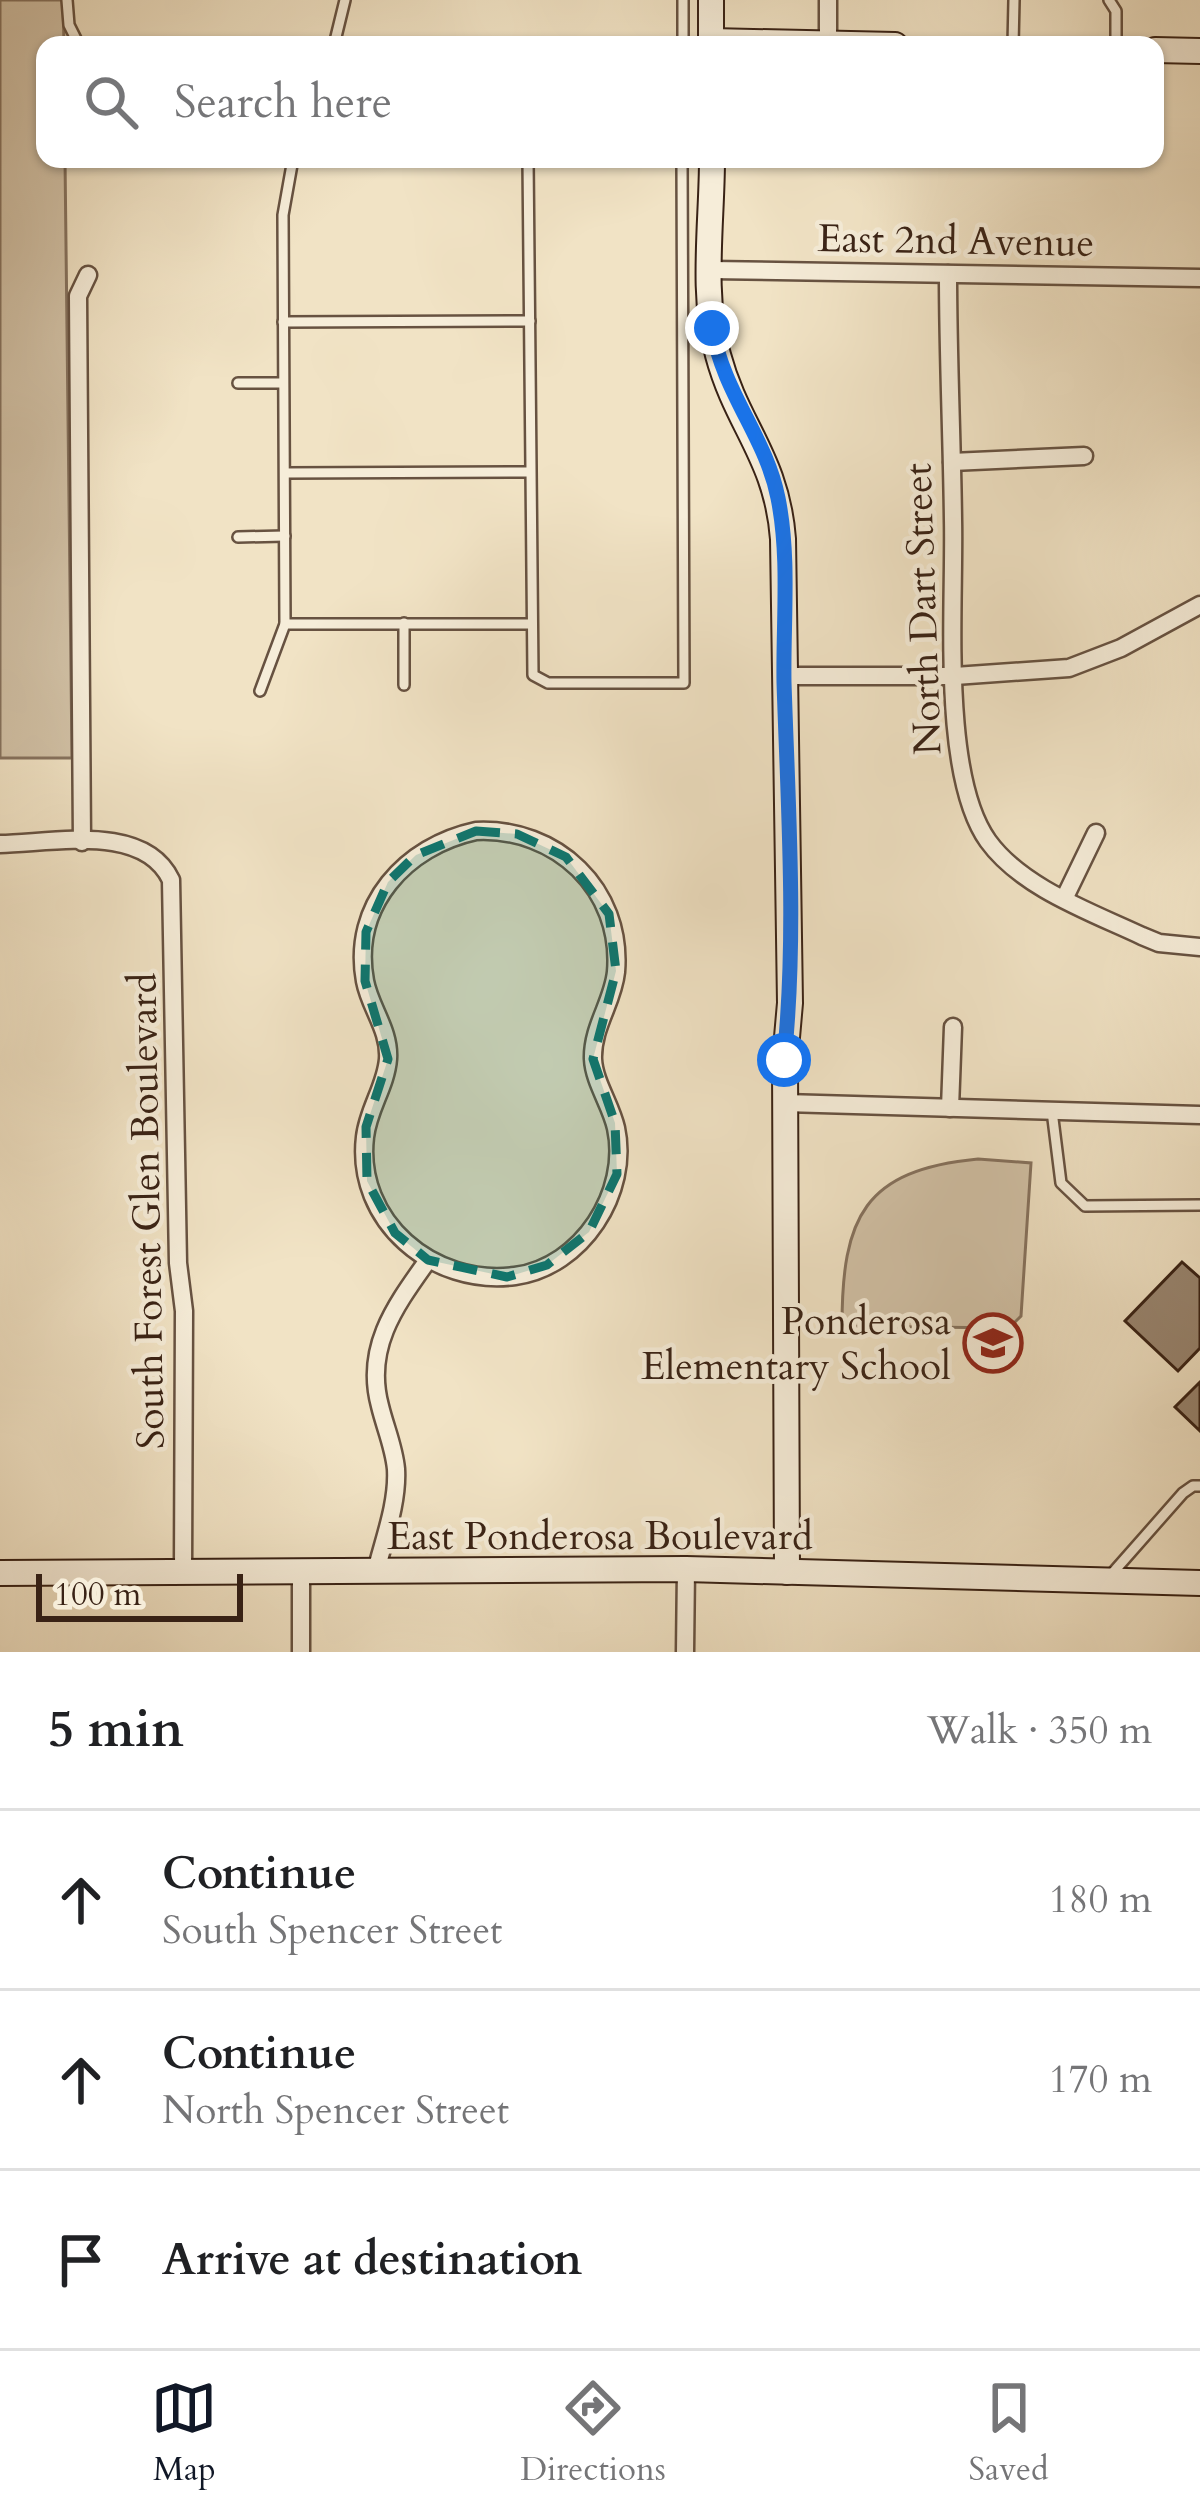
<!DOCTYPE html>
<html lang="en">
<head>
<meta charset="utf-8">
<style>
	body { margin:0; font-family:Cardo,serif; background:#f6f6f6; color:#202124 }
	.scale { position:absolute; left:36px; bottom:30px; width:207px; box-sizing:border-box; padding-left:12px; border:6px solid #392215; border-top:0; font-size:33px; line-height:42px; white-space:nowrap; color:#392215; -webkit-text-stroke:9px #f6edd9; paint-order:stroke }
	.stop { position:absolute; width:36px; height:36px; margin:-27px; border:9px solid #1a73e8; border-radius:50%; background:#fff }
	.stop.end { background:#1a73e8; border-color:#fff; box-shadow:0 3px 12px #0008 }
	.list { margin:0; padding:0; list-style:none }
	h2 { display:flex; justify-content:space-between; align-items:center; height:156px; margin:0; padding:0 48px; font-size:51px }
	h2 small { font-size:39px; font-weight:400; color:#757577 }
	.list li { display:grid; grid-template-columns:78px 1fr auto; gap:36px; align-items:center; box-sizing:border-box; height:180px; padding:0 48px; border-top:3px solid #e0e0e0 }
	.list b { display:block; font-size:45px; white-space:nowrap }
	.list p { margin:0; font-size:39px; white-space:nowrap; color:#757577 }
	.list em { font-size:39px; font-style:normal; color:#757577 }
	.icon { flex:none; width:66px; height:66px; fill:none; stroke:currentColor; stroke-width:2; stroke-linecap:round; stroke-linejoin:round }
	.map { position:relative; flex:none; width:1200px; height:1652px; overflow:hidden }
	.search { position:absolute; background:#fff; box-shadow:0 3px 9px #0004; left:36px; right:36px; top:36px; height:132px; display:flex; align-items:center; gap:30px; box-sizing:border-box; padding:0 42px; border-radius:24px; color:#757577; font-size:45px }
	.sheet { height:696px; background:#fff }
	nav { display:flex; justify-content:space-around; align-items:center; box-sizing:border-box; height:168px; border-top:3px solid #e0e0e0; background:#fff; font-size:33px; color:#757577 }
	nav a { display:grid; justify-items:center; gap:6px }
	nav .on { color:#111827 }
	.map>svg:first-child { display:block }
</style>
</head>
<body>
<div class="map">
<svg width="1200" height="1652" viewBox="0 0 1200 1652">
	<rect width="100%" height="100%" fill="#f1e3c5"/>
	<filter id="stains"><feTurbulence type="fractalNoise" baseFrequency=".00167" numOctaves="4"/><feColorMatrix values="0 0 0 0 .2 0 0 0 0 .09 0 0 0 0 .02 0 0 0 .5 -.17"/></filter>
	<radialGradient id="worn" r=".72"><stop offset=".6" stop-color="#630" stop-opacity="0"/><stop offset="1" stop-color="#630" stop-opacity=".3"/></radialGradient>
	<g fill="#d2c2a7" stroke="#86725e" stroke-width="3">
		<polygon points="0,0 63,0 64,45 45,45 45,159 65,159 72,758 0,758"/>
		<path d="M 978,1159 L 1031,1163 L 1021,1316 L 1009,1328 L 842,1326 C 842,1217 864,1170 978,1159 Z"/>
	</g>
	<g fill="#998671" stroke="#392215" stroke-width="3">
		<polygon points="1182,1262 1200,1278 1200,1348 1178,1371 1125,1321"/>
		<polygon points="1200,1382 1200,1431 1175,1407"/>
	</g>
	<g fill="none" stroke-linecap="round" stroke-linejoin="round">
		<defs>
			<g id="lane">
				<polyline points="67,0 69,25 79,45"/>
				<polyline points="1109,0 1116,11 1116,45"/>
				<polyline points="334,45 345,0"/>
				<polyline points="683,45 683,0"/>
				<polyline points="1013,45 1014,0"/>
				<polyline points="528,159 533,675 548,683 684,683 682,159"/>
				<polyline points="283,322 530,321"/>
				<polyline points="238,383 283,383"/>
				<polyline points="285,473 530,472"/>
				<polyline points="238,537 285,536"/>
				<polyline points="404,623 404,685"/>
				<polyline points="285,624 532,624"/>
				<polyline points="260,691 285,624 283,215 293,159"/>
				<polyline points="1052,1111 1061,1183 1085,1206 1200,1205"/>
				<polyline points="1109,1577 1183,1493 1193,1486 1200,1486"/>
			</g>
			<g id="street">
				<polyline points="828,0 828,44"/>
				<polyline points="711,270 1200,278"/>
				<path d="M 948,274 C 948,356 952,438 953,520 C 955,604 940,774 988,841 C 1022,888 1091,912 1142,936 L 1159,943 L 1200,947"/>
				<polyline points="952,462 1084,456"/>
				<polyline points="784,676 955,676 1069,668 1121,648 1200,605"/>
				<path d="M 476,831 C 556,827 623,889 616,972 C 613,1002 592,1027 593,1059 C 594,1082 611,1105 616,1128 C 630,1192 582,1267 515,1276 C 433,1287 355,1221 365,1137 C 368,1109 386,1086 388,1059 C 390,1030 370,1008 365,981 C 351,905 406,846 476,831 Z"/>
				<polyline points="82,842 78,296 88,275"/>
				<path d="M 0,844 C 54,843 144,823 171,880 L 178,1263 L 184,1311 L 183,1572"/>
				<polyline points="1065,897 1096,833"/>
				<polyline points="785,1103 1200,1115"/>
				<polyline points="950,1108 953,1027"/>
				<path d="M 376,1571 C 384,1539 398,1503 396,1469 C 394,1447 385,1427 380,1406 C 364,1347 396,1305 428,1260"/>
				<polyline points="301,1652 301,1571"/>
				<polyline points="685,1652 686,1569"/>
			</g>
			<g id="secondary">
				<polyline points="711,0 711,45"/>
				<polyline points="711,41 895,45"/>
				<polyline points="1155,50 1200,51"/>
				<path d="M 712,159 C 712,222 701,294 718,355 C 737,426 777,458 783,539 L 790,1003 L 785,1060 L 787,1572"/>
				<polyline points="0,1573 686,1569 1200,1583"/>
			</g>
		</defs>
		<use href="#lane" stroke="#675241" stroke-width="14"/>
		<use href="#street" stroke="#675241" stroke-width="21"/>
		<use href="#secondary" stroke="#392215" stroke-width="28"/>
		<use href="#lane" stroke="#f6edd9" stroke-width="9"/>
		<use href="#street" stroke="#f6edd9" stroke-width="16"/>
		<use href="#secondary" stroke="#f6edd9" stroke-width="24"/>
	</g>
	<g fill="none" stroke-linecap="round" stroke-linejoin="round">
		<path stroke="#1a73e8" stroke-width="15" d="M 712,328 C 724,395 766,437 778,498 C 790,558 783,622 784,682 C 788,808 797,935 784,1060"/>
	</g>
	<path fill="#0f766e" fill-opacity="0.2" stroke="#0f766e" stroke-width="9" stroke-dasharray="24 15" stroke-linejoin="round" d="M 476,831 L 517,834 L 566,857 L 609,914 L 616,971 L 593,1059 L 615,1123 L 617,1174 L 589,1232 L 547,1265 L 507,1277 L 428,1260 L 395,1233 L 367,1181 L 366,1127 L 388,1059 L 365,981 L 366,932 L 388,882 L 416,855 Z"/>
	<defs>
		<symbol id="school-ring" viewBox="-11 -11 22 22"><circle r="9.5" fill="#f6edd9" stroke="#8f2418" stroke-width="1.5"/><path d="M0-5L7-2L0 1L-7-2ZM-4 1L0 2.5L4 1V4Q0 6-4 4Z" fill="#8f2418"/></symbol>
	</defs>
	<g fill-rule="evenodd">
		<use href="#school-ring" x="960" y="1310" width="66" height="66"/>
	</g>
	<g text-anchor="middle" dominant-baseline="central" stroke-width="9" stroke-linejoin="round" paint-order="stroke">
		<g font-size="39" fill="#392215" stroke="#f6edd9">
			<text transform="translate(956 241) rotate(1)">East 2nd Avenue</text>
			<text transform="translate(923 609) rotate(-92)">North Dart Street</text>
			<text transform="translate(147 1211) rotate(-91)">South Forest Glen Boulevard</text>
			<text x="600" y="1536">East Ponderosa Boulevard</text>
		</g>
		<g font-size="39" fill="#392215" stroke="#f6edd9" text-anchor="end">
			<text x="951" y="1321">Ponderosa<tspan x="951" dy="45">Elementary School</tspan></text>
		</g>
	</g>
	<rect width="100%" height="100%" filter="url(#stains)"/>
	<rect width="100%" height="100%" fill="url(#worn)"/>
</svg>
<div class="scale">100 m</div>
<div class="stop" style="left:784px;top:1060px"></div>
<div class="stop end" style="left:712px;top:328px"></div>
<div class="search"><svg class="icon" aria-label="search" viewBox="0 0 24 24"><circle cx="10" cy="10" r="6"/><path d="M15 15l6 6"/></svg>Search here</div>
</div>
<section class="sheet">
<h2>5 min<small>Walk · 350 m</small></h2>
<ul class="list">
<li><svg class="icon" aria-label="ahead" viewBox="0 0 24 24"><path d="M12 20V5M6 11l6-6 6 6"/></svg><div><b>Continue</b><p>South Spencer Street</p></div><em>180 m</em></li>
<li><svg class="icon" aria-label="ahead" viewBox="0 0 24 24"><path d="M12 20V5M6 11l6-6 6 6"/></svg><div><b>Continue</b><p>North Spencer Street</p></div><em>170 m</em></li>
<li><svg class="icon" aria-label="arrive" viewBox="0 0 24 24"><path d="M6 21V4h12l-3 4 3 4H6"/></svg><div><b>Arrive at destination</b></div></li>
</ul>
</section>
<nav>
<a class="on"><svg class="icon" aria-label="map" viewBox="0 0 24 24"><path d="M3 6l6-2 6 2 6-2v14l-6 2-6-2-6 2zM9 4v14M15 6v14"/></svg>Map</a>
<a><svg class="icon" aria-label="directions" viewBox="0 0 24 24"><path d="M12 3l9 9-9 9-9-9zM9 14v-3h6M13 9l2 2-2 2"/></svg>Directions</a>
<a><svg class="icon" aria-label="saved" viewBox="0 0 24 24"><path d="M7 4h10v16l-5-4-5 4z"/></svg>Saved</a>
</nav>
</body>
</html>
